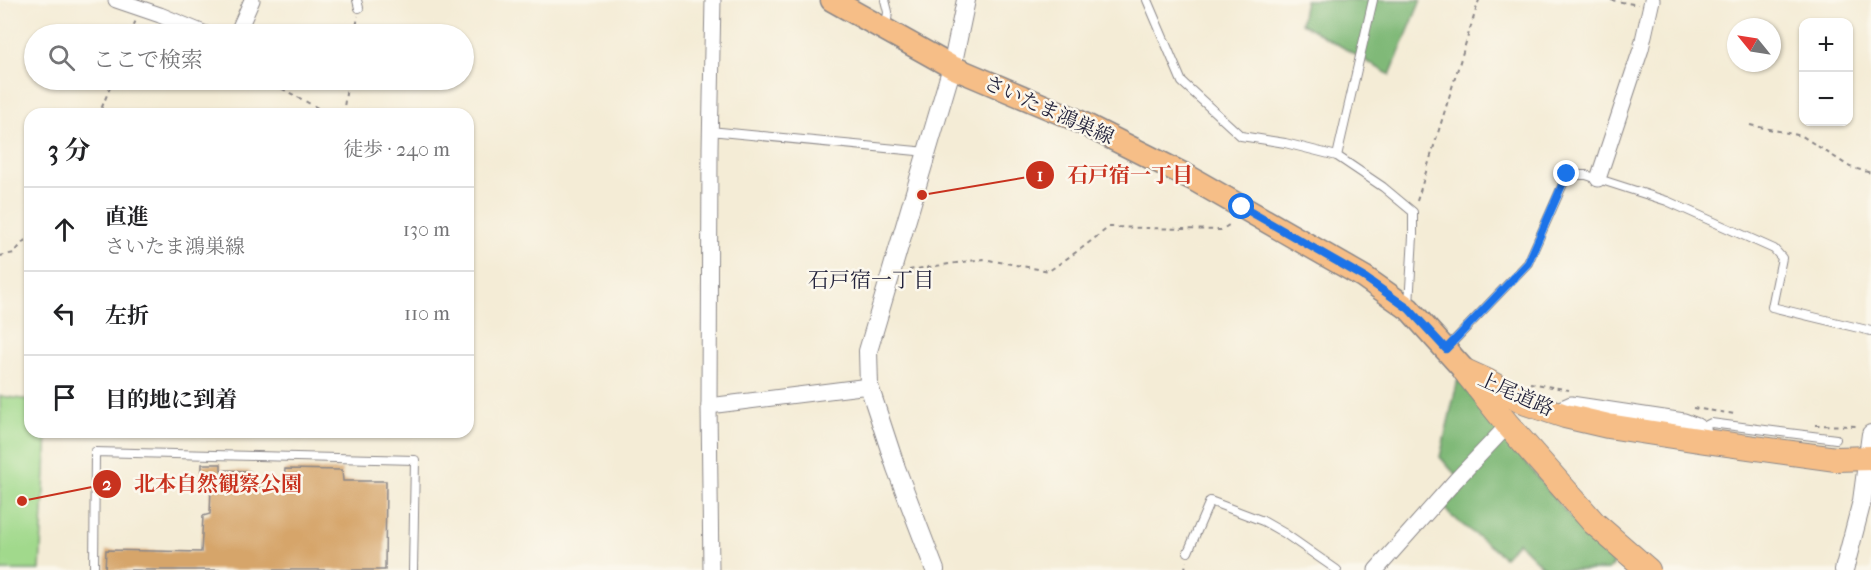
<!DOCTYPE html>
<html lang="ja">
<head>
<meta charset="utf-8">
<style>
	body { margin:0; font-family:"IM FELL French Canon","Noto Serif JP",serif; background:#f2f2f2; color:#202124 }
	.controls { position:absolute; right:18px; top:18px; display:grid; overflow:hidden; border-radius:12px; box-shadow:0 2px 4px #0004 }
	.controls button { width:54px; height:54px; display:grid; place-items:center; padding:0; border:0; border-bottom:2px solid #e0e0e0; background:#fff; color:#202124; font:30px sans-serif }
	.compass { position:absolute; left:1727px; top:18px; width:54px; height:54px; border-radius:50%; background:#fff; box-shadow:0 2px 4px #0004; rotate:300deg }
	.stop { position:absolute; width:18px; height:18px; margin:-14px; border:4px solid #1a73e8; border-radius:50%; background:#fff }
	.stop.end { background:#1a73e8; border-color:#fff; box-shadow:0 2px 6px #0008 }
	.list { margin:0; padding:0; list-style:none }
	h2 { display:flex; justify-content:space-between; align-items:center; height:78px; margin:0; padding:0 24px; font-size:26px }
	h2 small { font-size:20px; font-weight:400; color:#757577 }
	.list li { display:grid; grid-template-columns:39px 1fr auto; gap:18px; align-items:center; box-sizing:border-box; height:84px; padding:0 24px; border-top:2px solid #e0e0e0 }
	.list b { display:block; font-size:22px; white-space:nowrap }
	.list p { margin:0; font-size:20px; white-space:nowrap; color:#757577 }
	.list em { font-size:20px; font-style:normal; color:#757577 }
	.icon { flex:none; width:33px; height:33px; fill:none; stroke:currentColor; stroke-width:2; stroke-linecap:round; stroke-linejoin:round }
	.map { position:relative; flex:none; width:1871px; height:570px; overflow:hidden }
	.search { position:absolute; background:#fff; box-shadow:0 2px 4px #0004; left:24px; top:24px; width:450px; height:66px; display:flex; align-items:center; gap:15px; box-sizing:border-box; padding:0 21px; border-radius:33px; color:#757577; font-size:22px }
	.panel { position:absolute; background:#fff; box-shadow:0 2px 4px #0004; left:24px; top:108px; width:450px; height:330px; border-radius:18px }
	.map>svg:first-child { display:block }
</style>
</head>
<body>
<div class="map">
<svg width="1871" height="570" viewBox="0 0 1871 570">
	<rect width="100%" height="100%" fill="#fbf7ec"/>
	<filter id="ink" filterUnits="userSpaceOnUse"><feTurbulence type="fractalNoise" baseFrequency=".0167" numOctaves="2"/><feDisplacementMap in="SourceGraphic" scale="12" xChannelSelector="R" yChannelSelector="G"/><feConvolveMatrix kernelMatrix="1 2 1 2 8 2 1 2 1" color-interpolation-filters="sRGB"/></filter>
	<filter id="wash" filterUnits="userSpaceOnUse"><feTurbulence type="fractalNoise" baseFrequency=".008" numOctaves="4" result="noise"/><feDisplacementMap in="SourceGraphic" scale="24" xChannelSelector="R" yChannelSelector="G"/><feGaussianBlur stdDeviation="1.35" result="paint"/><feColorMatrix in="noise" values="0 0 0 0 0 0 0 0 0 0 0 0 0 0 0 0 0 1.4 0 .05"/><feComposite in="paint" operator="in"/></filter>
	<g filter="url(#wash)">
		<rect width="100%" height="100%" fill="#f4ecd6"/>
		<polygon fill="#a1d98c" stroke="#627e64" stroke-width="1.5" points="0,396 30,400 30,432 47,432 40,570 0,570"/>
		<g fill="#80b978" stroke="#516e5a" stroke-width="1.5">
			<polygon points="1305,0 1421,0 1390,75 1301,23"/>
			<polygon points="1458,379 1565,511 1614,564 1608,570 1546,570 1518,542 1504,557 1450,515 1442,504 1461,481 1440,457"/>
		</g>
		<g id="blocks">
			<polygon fill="#d6a56b" points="202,464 221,464 221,470 250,471 248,487 283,490 285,469 342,470 343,481 386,481 385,570 105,570 106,550 201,552 203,516 210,514 211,487 202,485"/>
		</g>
	</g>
	<g filter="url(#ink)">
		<use href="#blocks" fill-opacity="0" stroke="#8b8788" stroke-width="1.5"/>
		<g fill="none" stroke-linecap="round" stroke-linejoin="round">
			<defs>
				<g id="service">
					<polyline points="357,0 359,8"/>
					<polyline points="885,0 888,12 886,28"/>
					<polyline points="1147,0 1182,82 1241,136 1285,143 1337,156 1383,187 1413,212 1413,236 1409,305"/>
					<polyline points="710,131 927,152"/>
					<polyline points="1337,156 1373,0"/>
					<polyline points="1447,348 1528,263 1567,175 1586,175 1667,201 1774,249 1782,258 1772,307 1871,331"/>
					<polyline points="1699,429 1711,423 1836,439"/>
					<polyline points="1188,552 1210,501 1263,521 1284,533 1337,570"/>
					<polyline points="94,570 95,452 415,460 413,570"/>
				</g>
				<g id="minor">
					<polyline points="116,0 160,15 206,34"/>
					<polyline points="237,34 252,0"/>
					<polyline points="1598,179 1641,49 1652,0"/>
					<polyline points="709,406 869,386"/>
					<polyline points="1553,412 1571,404 1684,421 1697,426 1714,442"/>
					<polyline points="711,570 709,406 710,148 713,0"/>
					<polyline points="1376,570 1456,480 1508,425"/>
				</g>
				<g id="tertiary">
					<polyline points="935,570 896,468 869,386 868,351 952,67 966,0"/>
					<polyline points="1844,570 1862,501 1871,434"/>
				</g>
				<polyline id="primary" points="832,0 952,67 1070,117 1191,178 1364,277 1409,309 1465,371"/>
				<g id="trunk">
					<polyline points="1465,371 1487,381 1526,403 1565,416 1608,426 1705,441 1836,459 1871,458"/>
					<polyline points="1468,375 1508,425 1594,523 1648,570"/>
				</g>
			</defs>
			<use href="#service" stroke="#8b8788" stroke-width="10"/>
			<use href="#minor" stroke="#8b8788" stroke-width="17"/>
			<use href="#tertiary" stroke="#8b8788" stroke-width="20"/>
			<use href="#primary" stroke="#8b8788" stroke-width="25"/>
			<use href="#trunk" stroke="#8b8788" stroke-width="26"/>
			<g stroke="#8b8788" stroke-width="2" stroke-dasharray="4.5 4.5" stroke-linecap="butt">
				<polyline points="1611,0 1638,5"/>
				<polyline points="130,34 136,20"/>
				<polyline points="355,34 358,16"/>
				<polyline points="266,80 329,114"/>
				<polyline points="95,114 102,107 113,80"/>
				<polyline points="343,114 348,80"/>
				<polyline points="1750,125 1802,136 1850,167 1871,173"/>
				<polyline points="1417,201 1479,0"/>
				<polyline points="0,256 14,253 30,234"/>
				<polyline points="909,270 983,259 1049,271 1082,248 1109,227 1221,230 1232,223"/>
				<polyline points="1530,383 1569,390"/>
				<polyline points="1693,408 1735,414"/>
				<polyline points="1815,425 1857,426"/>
				<polyline points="1185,570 1186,561"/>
			</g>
			<use href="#service" stroke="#fff" stroke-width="8"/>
			<use href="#minor" stroke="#fff" stroke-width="15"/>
			<use href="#tertiary" stroke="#fff" stroke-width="18"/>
			<use href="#primary" stroke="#f6be87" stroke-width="22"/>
			<use href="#trunk" stroke="#f6be87" stroke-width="24"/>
		</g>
	</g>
	<g fill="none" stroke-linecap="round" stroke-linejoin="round" filter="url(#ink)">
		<polyline stroke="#1a73e8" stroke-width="8" points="1242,207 1364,277 1409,309 1446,349 1528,263 1567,174"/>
	</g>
	<g text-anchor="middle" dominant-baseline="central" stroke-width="5" stroke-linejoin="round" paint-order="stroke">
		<g font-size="20" fill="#22223b" stroke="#fbf7ec">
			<text transform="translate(1049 110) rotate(24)">さいたま鴻巣線</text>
			<text transform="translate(1516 394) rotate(24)">上尾道路</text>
		</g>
		<g font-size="21" fill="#22223b" stroke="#fbf7ec">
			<text x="871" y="280">石戸宿一丁目</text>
		</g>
	</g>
	<path fill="none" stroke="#c8321e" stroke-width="2" d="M922 195L1040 175M22 501L107 484"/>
	<g fill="#c8321e" stroke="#fbf7ec" stroke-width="2">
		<circle cx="922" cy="195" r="6"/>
		<circle cx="22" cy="501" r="6"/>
		<circle cx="1040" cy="175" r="15"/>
		<circle cx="107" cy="484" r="15"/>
	</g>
	<g font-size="18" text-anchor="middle" font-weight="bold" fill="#fff">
		<text x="1040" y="181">1</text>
		<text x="107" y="490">2</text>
	</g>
	<g font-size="21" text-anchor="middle" font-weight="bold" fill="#c8321e" stroke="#fbf7ec" stroke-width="5" stroke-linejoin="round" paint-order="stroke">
		<text x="1130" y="182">石戸宿一丁目</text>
		<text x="218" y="491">北本自然観察公園</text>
	</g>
</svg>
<div class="controls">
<button>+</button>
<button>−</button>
</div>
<svg class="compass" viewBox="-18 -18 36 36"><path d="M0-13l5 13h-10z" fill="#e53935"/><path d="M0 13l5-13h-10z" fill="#757577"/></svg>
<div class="stop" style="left:1242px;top:207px"></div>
<div class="stop end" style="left:1567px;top:174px"></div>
<div class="search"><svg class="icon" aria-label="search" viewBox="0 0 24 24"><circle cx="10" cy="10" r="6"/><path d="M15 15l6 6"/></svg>ここで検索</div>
<section class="panel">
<h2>3 分<small>徒歩 · 240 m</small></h2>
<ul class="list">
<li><svg class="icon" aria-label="ahead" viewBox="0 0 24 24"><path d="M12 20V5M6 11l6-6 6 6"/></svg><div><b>直進</b><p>さいたま鴻巣線</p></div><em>130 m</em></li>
<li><svg class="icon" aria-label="left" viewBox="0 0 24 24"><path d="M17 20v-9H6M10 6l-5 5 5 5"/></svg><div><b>左折</b></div><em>110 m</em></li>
<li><svg class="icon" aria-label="arrive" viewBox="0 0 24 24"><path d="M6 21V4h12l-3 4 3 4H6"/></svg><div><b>目的地に到着</b></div></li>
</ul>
</section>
</div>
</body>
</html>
